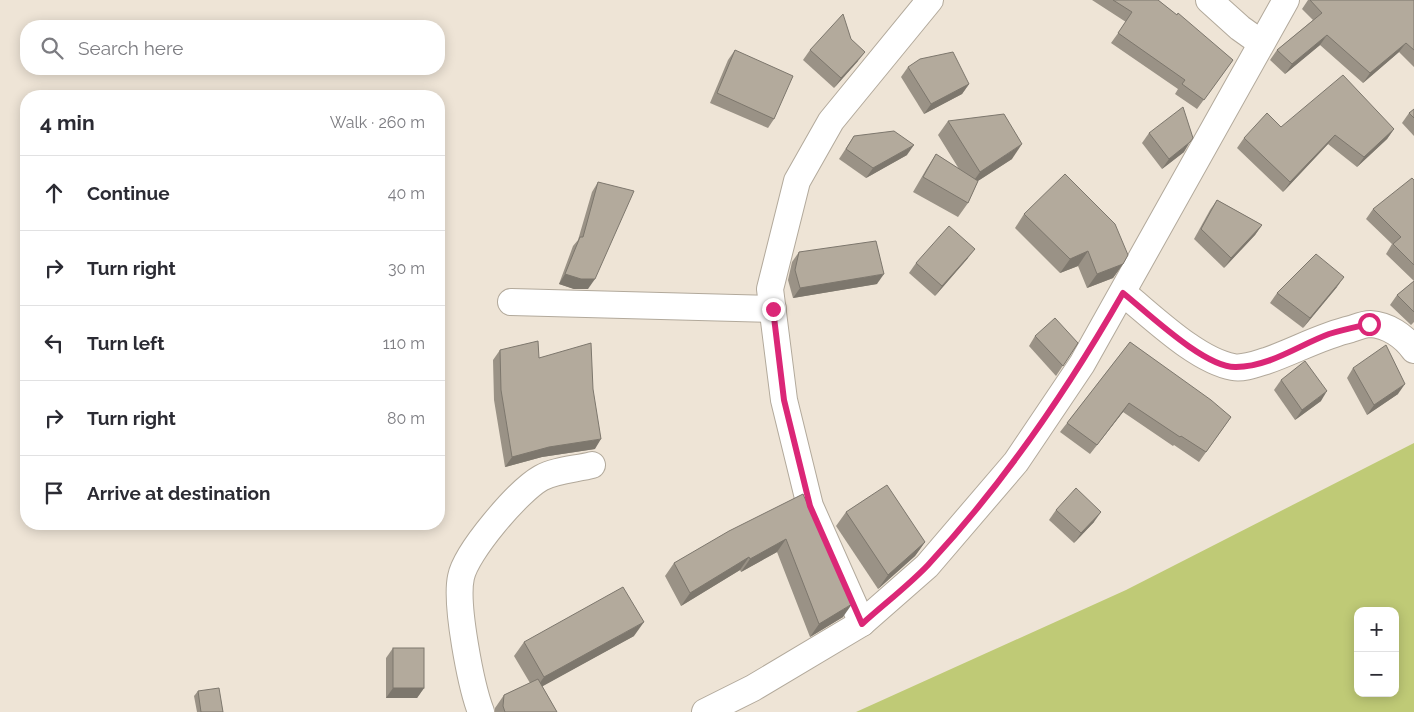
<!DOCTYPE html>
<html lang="en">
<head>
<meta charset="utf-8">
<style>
	body { margin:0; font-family:Raleway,sans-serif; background:#f2f2f3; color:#2b2b33 }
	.controls { position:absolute; right:15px; bottom:15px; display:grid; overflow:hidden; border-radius:10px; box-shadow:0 2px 12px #0003 }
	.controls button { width:45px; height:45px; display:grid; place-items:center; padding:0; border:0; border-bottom:1px solid #e1e1e2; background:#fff; color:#2b2b33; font:25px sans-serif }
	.stop { position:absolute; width:15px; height:15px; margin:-11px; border:4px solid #db2777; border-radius:50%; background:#fff }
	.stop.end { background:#db2777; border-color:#fff; box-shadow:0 1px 5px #0008 }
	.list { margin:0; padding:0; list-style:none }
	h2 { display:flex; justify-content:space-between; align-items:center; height:65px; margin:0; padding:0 20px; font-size:21px }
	h2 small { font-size:16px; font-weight:400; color:#7c7c81 }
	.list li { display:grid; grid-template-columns:32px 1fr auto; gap:15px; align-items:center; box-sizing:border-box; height:75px; padding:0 20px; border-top:1px solid #e1e1e2 }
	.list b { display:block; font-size:19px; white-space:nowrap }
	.list em { font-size:16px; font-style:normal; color:#7c7c81 }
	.icon { flex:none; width:28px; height:28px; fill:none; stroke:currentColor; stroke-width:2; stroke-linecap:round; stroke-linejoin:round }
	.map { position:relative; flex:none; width:1414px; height:712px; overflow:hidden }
	.search { position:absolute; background:#fff; box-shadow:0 2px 12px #0003; left:20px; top:20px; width:425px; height:55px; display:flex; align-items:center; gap:12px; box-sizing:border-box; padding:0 18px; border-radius:20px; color:#7c7c81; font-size:19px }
	.panel { position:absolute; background:#fff; box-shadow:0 2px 12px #0003; left:20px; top:90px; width:425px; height:440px; border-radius:20px }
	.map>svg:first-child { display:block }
</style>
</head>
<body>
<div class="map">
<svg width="1414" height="712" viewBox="0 0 1414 712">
	<rect width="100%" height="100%" fill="#eee4d6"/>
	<path fill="#bfca76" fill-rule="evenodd" d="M 1414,443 L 1414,712 L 856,712 L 1126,590 ZM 1358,611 L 1395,611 L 1395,693 L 1358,693 Z"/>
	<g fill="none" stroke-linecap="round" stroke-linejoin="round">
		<defs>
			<g id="street">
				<polyline points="1209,0 1240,28 1261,43"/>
				<path d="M 1123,293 C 1153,317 1196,360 1233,367 C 1243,369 1256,364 1266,361 C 1295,351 1321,336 1351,329 C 1357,327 1364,324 1370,324 C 1388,325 1404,336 1414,350"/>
				<polyline points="511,302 773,309"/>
				<polyline points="862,623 810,506 784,400 770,289 797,181 831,121 930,0"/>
				<path d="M 481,712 C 471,686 455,604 461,577 C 466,552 518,491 541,478 C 555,470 577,469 592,465"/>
				<polyline points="705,712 753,688 862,623 927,566 1016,462 1082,364 1286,0"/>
			</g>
		</defs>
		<use href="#street" stroke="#b2a99b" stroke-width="28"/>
		<use href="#street" stroke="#fff" stroke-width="26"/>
	</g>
	<g fill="#9a9286">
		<polygon points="1092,0 1158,0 1233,60 1197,109 1175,94 1178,89 1111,43 1126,22"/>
		<polygon points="1308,0 1414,0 1414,67 1399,52 1363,83 1320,45 1285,74 1270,60 1277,50 1313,20 1302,9"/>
		<polygon points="851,39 858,61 834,88 803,60 810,50"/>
		<polygon points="735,50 774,119 768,128 710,103 728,60"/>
		<polygon points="908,67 969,84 962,94 924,114 901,77"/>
		<polygon points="1414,109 1414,136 1402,123 1409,113"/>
		<polygon points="948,121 1012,159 978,181 968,203 958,217 913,192 927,168 936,154 959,169 938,135"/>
		<polygon points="1281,127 1394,129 1387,139 1357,167 1328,144 1283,192 1237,148 1244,138"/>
		<polygon points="1149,133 1184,152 1162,169 1142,143"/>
		<polygon points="854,136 907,155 866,178 839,159"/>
		<polygon points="1414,180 1414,322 1411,325 1390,305 1397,295 1414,281 1386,254 1392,244 1366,219 1373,209"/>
		<polygon points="598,182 588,289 574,289 559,284 573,246 578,240 592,192"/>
		<polygon points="1217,200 1262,225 1255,235 1224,268 1194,239 1210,210"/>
		<polygon points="1024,214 1123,264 1113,278 1087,288 1078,266 1060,273 1015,228"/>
		<polygon points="799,252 877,284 793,298 788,280 792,262"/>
		<polygon points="968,258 935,296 909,273 916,263"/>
		<polygon points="1337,287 1303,328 1270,303 1277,293"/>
		<polygon points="1035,336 1078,343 1056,376 1029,346"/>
		<polygon points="1130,342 1231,417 1199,462 1174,445 1173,446 1123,412 1090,454 1060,432"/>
		<polygon points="500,350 539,358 595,449 542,457 505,467 494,400 493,360"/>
		<polygon points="1353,368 1398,394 1367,415 1347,378"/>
		<polygon points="1281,380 1321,401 1295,420 1274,390"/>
		<polygon points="803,494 843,617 810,637 777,552 741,572 740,570 681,606 665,576 674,563"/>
		<polygon points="1056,510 1094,522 1074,543 1049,520"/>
		<polygon points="846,512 925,542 915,556 878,589 836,526"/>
		<polygon points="634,636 542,686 557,712 495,712 495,708 504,695 530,683 514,656 524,642"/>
		<polygon points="393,648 424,688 417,698 386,698 386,658"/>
		<polygon points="198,691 223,712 197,712 194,696"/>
	</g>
	<g fill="#7d776d">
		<polygon points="1327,35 1320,45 1285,74 1292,64"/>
		<polygon points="1406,43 1399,52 1363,83 1370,73"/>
		<polygon points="865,52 858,61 834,88 841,78"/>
		<polygon points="969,84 962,94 924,114 931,104"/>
		<polygon points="1394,129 1387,139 1357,167 1364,157"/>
		<polygon points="1335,135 1328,144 1283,192 1290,182"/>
		<polygon points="1190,142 1184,152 1162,169 1169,159"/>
		<polygon points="1022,144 1012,159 970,186 980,172"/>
		<polygon points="914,145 907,155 866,178 873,168"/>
		<polygon points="1262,225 1255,235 1224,268 1231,258"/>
		<polygon points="975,249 968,258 935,296 942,286"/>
		<polygon points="1088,251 1078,266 1060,273 1070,259"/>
		<polygon points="1123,264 1113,278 1087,288 1097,274"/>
		<polygon points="565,274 595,279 588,289 574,289 559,284"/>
		<polygon points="884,274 877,284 793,298 800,288"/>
		<polygon points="1344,277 1337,287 1303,328 1310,318"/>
		<polygon points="1405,384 1398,394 1367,415 1374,405"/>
		<polygon points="1327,391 1321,401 1295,420 1302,410"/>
		<polygon points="1129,403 1123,412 1090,454 1097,445"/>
		<polygon points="601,439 595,449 542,457 505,467 512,457 549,447"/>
		<polygon points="1101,512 1094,522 1074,543 1081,533"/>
		<polygon points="786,539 777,552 741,572 750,559"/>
		<polygon points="925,542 915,556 878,589 888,575"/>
		<polygon points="749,557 740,570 681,606 690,593"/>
		<polygon points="852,604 843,617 810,637 819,624"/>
		<polygon points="644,622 634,636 534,691 544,677"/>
		<polygon points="393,688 424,688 417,698 386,698"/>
	</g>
	<g fill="#b3aa9c" stroke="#7d776d">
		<polygon points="1113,0 1158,0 1177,15 1178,13 1233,60 1204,100 1182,84 1185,80 1118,33 1132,12"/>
		<polygon points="1310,0 1414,0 1414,50 1406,43 1370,73 1327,35 1292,64 1277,50 1322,13"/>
		<polygon points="843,14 851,39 865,52 841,78 810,50"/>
		<polygon points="735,50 793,76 774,119 717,93"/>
		<polygon points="953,52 969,84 931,104 908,67 920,59"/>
		<polygon points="1343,75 1394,129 1364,157 1335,135 1290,182 1244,138 1267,113 1281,127"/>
		<polygon points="1183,107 1193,138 1190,142 1169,159 1149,133"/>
		<polygon points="1414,109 1414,118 1409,113"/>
		<polygon points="1004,114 1022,144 980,172 948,121"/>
		<polygon points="894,131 914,145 873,168 846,149 854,136"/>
		<polygon points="936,154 978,181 968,203 923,177"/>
		<polygon points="1065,174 1115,224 1128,255 1123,264 1097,274 1088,251 1070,259 1024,214"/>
		<polygon points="1412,178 1414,180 1414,265 1393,244 1401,237 1373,209"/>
		<polygon points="598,182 634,191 595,279 581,279 565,274 580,237 583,237"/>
		<polygon points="1217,200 1262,225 1231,258 1201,229"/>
		<polygon points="949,226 975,249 942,286 916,263"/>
		<polygon points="876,241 884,274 800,288 795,270 799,252"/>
		<polygon points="1316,254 1344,277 1310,318 1277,293"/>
		<polygon points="1414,281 1414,312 1397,295"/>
		<polygon points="1055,318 1078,343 1063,366 1035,336"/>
		<polygon points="538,341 539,358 591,343 593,389 601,439 549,447 512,457 501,390 500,350"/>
		<polygon points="1130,342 1211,400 1231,417 1206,452 1181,436 1180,437 1129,403 1097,445 1067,423"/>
		<polygon points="1386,345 1405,384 1374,405 1353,368"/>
		<polygon points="1305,361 1327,391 1302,410 1281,380"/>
		<polygon points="887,485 925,542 888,575 846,512"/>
		<polygon points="1076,488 1101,512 1081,533 1056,510"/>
		<polygon points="803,494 852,604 819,624 786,539 750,559 749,557 690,593 674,563 729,531"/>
		<polygon points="623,587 644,622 544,677 524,642"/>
		<rect x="393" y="648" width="31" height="40"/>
		<polygon points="538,679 557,712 505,712 503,706 504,695"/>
		<polygon points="219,688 223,712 201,712 198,691"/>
	</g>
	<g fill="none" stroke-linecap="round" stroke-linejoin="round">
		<path stroke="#db2777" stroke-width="6" d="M 773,309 L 784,400 L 810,506 L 862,624 C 884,604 908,586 928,565 C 1005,482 1067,391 1123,293 C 1148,313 1205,368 1236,367 C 1269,367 1299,345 1329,334 C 1342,330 1356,327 1369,324"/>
	</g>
</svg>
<div class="controls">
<button>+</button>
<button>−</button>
</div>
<div class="stop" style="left:1369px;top:324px"></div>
<div class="stop end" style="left:773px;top:309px"></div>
<div class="search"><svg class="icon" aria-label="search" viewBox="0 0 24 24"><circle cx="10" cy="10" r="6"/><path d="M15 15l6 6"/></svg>Search here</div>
<section class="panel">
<h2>4 min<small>Walk · 260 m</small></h2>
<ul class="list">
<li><svg class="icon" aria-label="ahead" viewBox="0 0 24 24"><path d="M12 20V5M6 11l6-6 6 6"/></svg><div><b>Continue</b></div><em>40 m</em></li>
<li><svg class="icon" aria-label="right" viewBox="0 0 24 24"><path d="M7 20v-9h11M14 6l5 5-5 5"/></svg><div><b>Turn right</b></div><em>30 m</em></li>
<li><svg class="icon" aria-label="left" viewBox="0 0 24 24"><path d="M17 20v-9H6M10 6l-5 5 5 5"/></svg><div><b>Turn left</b></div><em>110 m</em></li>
<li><svg class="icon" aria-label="right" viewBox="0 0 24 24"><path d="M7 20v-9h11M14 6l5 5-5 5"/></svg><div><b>Turn right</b></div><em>80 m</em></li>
<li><svg class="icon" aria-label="arrive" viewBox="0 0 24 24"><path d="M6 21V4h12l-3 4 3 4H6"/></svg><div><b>Arrive at destination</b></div></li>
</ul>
</section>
</div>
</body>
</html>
